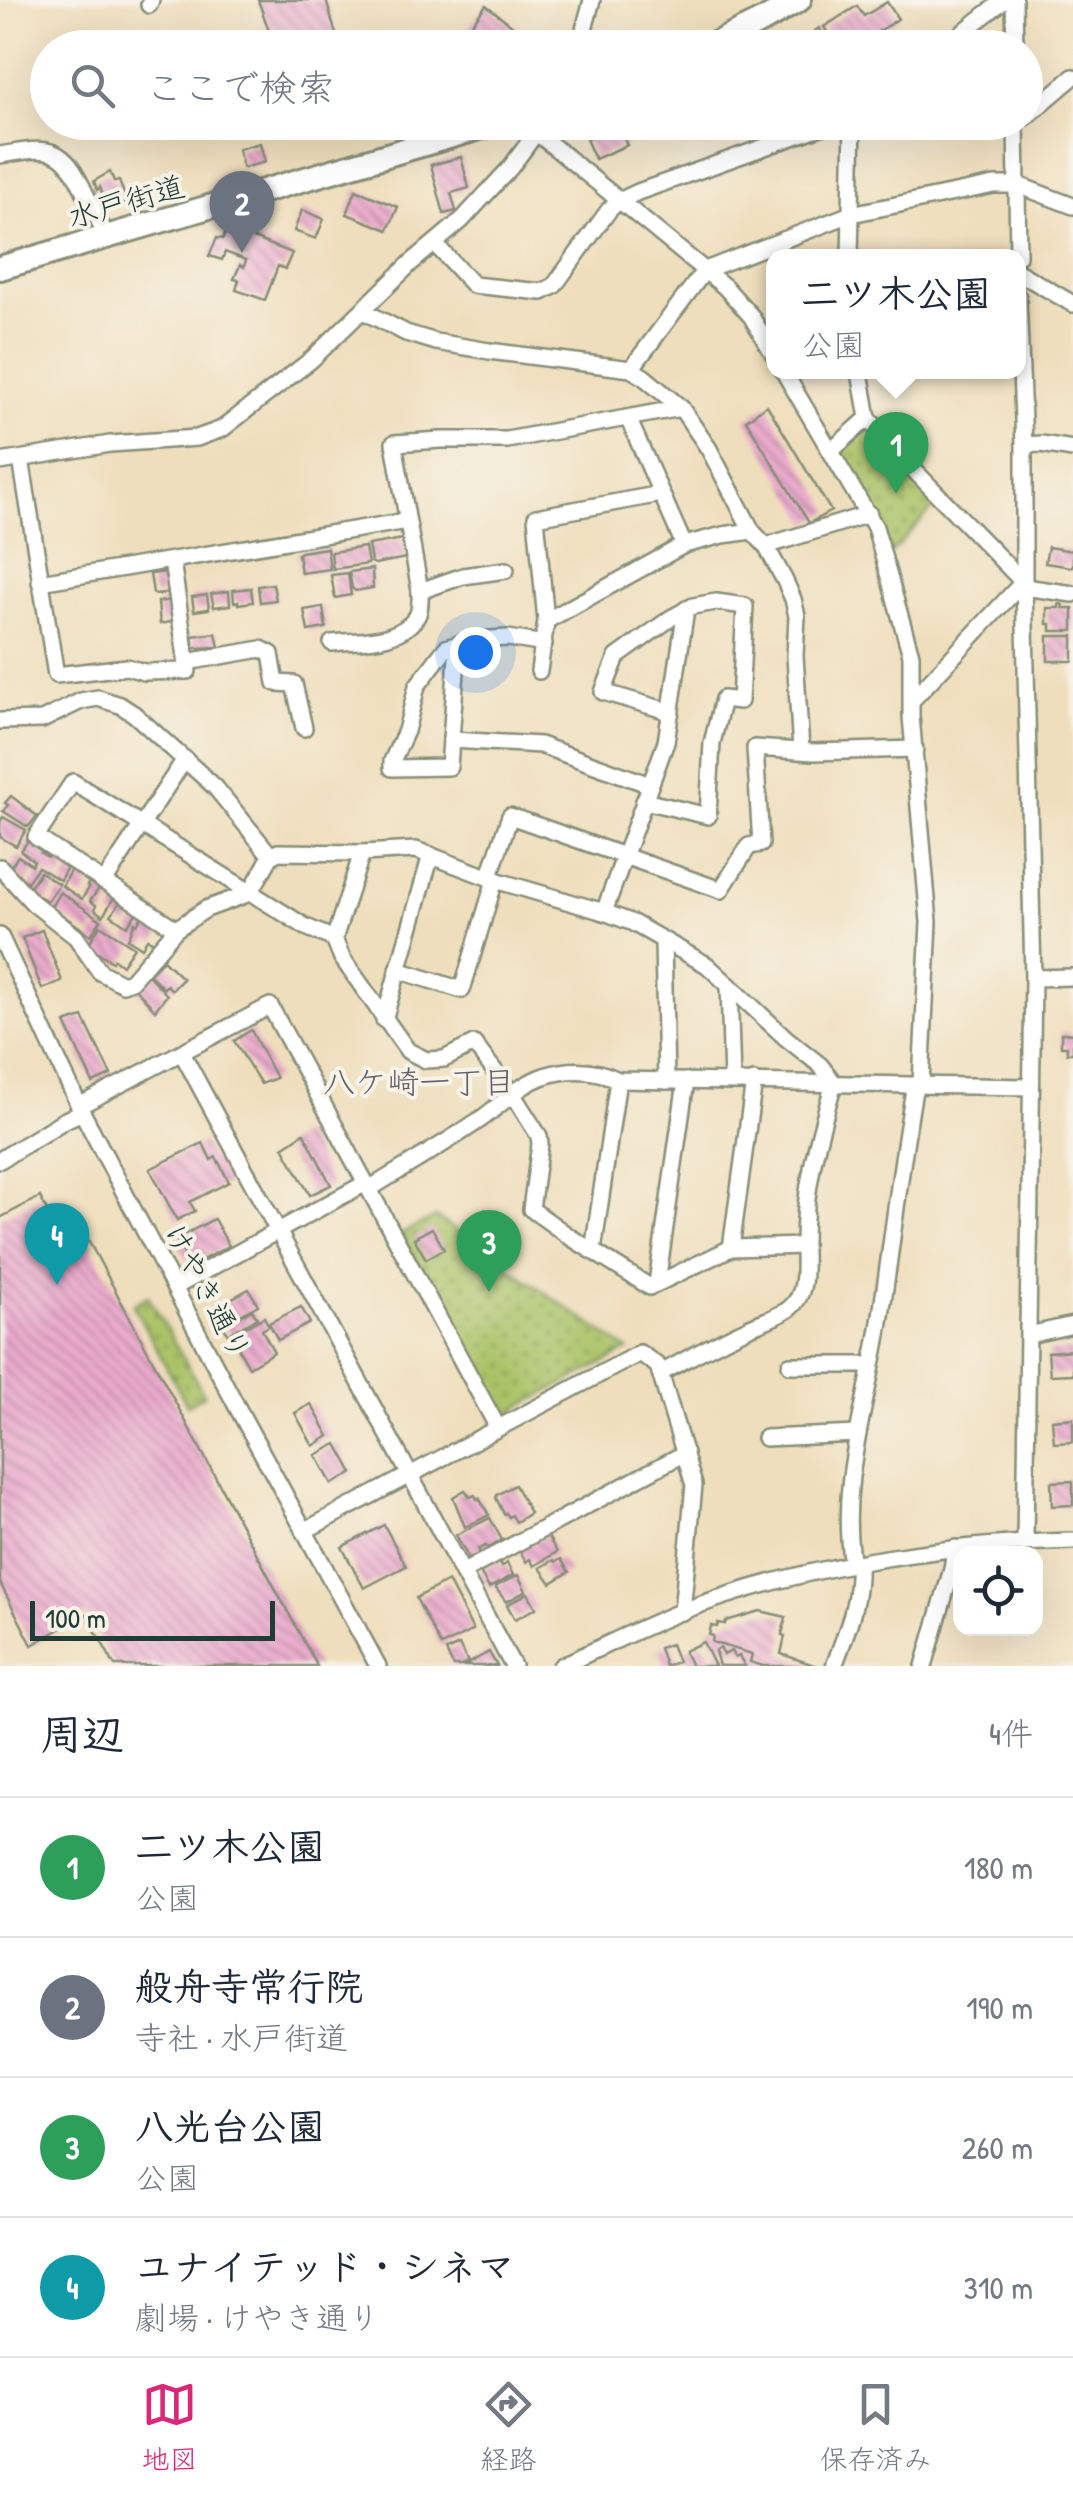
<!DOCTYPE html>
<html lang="ja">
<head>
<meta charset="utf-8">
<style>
	body { margin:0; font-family:"Patrick Hand","Klee One",sans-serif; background:#f6f6f7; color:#1f2937 }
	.controls { position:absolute; right:30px; bottom:30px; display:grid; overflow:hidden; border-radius:20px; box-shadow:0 10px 40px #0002 }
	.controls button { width:90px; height:90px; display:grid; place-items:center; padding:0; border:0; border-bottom:2px solid #e0e1e3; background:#fff; color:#1f2937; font:50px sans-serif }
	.scale { position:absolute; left:30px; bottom:25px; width:245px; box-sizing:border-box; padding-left:10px; border:5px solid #1f3d34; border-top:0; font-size:28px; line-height:35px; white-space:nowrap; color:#1f3d34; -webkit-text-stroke:8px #f7f3e8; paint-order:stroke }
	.you { position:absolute; left:475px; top:652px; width:35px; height:35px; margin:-25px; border:8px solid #fff; border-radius:50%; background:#1a73e8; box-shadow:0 0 0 15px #1a73e833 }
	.badge { display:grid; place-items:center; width:65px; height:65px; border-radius:50%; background:#db2777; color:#fff; font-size:32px; font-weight:700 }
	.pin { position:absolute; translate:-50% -82px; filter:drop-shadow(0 2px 5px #0008) }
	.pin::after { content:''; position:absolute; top:52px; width:35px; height:30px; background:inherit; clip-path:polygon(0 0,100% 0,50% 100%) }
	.popup { position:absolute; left:766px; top:249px; width:260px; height:130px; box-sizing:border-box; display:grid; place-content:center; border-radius:20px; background:#fff; filter:drop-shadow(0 2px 8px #0005); font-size:32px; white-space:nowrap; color:#747a83 }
	.popup b { font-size:38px; color:#1f2937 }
	.popup::after { content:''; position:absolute; left:50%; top:100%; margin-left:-20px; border:20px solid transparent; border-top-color:#fff }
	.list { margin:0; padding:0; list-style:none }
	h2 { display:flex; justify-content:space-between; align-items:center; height:130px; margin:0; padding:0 40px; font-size:42px }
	h2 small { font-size:32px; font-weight:400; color:#747a83 }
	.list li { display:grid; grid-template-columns:65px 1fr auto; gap:30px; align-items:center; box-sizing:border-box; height:140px; padding:0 40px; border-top:2px solid #e0e1e3 }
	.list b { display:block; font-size:38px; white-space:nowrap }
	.list p { margin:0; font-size:32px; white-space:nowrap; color:#747a83 }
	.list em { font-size:32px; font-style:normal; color:#747a83 }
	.icon { flex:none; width:55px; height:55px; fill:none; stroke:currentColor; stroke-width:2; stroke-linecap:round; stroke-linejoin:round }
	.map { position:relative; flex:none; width:1073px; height:1666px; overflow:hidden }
	.search { position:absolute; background:#fff; box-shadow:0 10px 40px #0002; left:30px; right:30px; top:30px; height:110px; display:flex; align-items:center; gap:25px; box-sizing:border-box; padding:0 35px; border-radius:55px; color:#747a83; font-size:38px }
	.sheet { height:690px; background:#fff }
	nav { display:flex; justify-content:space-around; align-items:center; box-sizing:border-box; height:140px; border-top:2px solid #e0e1e3; background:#fff; font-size:28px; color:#747a83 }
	nav a { display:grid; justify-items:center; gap:5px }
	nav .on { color:#db2777 }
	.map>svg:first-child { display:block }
</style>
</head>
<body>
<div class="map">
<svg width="1073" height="1666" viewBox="0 0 1073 1666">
	<defs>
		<pattern id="grass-dots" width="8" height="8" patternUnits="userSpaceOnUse" patternTransform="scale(2.5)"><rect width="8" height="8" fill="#abc368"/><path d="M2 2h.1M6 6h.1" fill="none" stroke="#8ba056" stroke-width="1.8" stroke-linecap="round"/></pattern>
		<pattern id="building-back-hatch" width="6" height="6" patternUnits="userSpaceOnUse" patternTransform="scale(2.5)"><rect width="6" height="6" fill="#eaaacc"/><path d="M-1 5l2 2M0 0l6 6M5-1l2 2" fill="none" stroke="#bd8ca6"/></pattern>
	</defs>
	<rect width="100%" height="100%" fill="#f7f3e8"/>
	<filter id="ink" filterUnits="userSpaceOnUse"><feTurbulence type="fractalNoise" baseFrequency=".01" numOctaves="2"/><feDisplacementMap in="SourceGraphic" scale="20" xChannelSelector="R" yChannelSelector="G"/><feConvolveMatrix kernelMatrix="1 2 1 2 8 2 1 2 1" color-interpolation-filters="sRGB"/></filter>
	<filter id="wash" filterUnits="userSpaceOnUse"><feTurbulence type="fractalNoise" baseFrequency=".0048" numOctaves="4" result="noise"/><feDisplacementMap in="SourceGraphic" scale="40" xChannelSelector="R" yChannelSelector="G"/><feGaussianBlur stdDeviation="2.25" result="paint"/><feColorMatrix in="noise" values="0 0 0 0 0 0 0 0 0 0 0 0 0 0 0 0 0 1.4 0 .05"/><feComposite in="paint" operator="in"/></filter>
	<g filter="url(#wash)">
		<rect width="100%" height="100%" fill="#efdebc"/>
		<g fill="url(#grass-dots)" stroke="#65804e" stroke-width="2.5">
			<polygon points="871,429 936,505 891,553 873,510 839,454 850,434"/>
			<polygon points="436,1217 628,1350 506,1414 499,1412 401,1234"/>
			<polygon points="148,1296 204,1395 187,1405 133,1305"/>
		</g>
		<g id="blocks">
			<g fill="url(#building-back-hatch)">
				<polygon points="258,0 326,0 340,48 275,48"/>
				<polygon points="887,2 898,19 853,48 837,48 824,27 857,6 864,16"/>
				<polygon points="486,5 518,30 504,48 471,48 460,39"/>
				<polygon points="819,28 831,48 804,48 800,42"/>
				<polygon points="674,122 721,122 721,123 683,138"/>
				<polygon points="618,125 627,145 595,159 586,139"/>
				<polygon points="260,143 265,162 243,168 238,149"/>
				<polygon points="461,157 469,188 451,193 456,211 444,214 431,165"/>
				<polygon points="110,172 114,181 119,181 127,202 107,207 100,187 97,190 94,181"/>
				<polygon points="356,190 398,207 388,230 347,214"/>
				<polygon points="302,210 324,219 316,239 294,231"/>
				<polygon points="227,228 292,253 285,269 278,266 265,300 236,290 239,280 234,279 240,265 244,267 246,260 225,252 222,260 209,256 217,238 223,239"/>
				<polygon points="767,405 831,511 809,523 746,420"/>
				<polygon points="403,539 406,558 375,564 371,562 368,545"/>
				<polygon points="365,547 368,564 333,569 331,552"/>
				<polygon points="1048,547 1073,551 1073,565 1071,567 1045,563"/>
				<polygon points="327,548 330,569 301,573 298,554 300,552"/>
				<polygon points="372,569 373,588 355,591 352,588 349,572"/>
				<polygon points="167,572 170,591 168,593 156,595 153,593 150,574"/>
				<polygon points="348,573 351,595 335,598 331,575"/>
				<polygon points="273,584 276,600 260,602 258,586"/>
				<polygon points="251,588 253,602 238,604 238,601 234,602 233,590"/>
				<polygon points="229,591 230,605 214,607 211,594"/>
				<polygon points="207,595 209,609 194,611 192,597"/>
				<polygon points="171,600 175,621 160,624 158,602"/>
				<polygon points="1059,604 1063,605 1063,608 1073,608 1073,631 1051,631 1051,624 1047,624 1047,608 1059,608"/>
				<polygon points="323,607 326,628 308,631 304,610"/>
				<polygon points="216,633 219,647 194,648 192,636"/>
				<rect x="1048" y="636" width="25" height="25"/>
				<polygon points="11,796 37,816 28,827 3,811 8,805 5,803"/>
				<polygon points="3,817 26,830 16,846 0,837 0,822"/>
				<polygon points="29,839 44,850 41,853 48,857 50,853 68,865 60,880 38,867 27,882 9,869 18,856 32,865 34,861 21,851"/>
				<polygon points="71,869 89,882 87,886 89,888 82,899 62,886"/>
				<polygon points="40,872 59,884 47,901 28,889"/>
				<polygon points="100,887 115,896 103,916 95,910 96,905 90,901"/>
				<polygon points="60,892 101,920 91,935 51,907"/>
				<polygon points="121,901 137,912 127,926 111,915"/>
				<polygon points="143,915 164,929 155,942 147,939 142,948 128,939 135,922 137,924"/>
				<polygon points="100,925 134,947 122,965 114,959 112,962 88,945"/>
				<polygon points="42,930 62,981 42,989 22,938"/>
				<polygon points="163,960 183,979 172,990 167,985 164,988 162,987 149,974"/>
				<polygon points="147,974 167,995 155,1010 134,987"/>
				<polygon points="83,1017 111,1075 93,1083 65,1023"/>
				<polygon points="251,1030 276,1078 261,1084 234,1041"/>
				<polygon points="1061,1033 1073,1034 1073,1053 1067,1053 1067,1046 1061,1046"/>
				<polygon points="304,1133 331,1185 310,1195 283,1147"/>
				<polygon points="203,1143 211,1160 216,1157 229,1182 190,1202 195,1211 177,1220 150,1169"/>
				<polygon points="40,1197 59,1235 79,1223 317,1666 115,1666 86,1614 32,1645 0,1583 0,1218"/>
				<polygon points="214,1219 229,1246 190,1266 176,1239"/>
				<polygon points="432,1228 444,1249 426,1259 414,1238"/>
				<polygon points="249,1289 258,1305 221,1326 212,1309"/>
				<polygon points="301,1307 310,1323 278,1340 269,1323"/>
				<polygon points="252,1310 257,1318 228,1334 223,1326"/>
				<polygon points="264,1317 269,1326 262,1330 274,1352 249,1367 231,1335"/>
				<polygon points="1073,1350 1073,1374 1050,1375 1048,1352"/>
				<polygon points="311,1404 329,1436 313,1446 295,1413"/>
				<polygon points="1073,1418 1073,1442 1054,1443 1052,1420"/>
				<polygon points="337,1444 353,1473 332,1484 316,1455"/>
				<polygon points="1073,1481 1073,1505 1052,1506 1051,1482"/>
				<polygon points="515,1485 530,1513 516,1522 512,1515 509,1517 506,1513 504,1514 496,1498 497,1495"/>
				<polygon points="465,1490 470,1497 475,1495 477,1499 479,1498 489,1515 465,1527 453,1497"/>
				<polygon points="490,1518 502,1540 489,1548 486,1546 478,1549 480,1553 469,1559 456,1535"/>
				<polygon points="384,1525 406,1566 364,1588 342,1547"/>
				<polygon points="547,1535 557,1552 534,1566 530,1559 526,1562 519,1550"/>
				<polygon points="561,1559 569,1572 551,1583 540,1568 554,1560 556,1562"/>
				<polygon points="498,1561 501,1567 507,1563 513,1575 489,1588 479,1571"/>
				<polygon points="518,1575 526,1591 506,1602 495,1587"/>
				<polygon points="448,1581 473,1630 441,1646 416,1598"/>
				<polygon points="528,1593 536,1608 515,1619 507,1605"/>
				<polygon points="760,1611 786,1617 782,1635 785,1636 781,1654 817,1666 763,1666 750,1662 752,1654 712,1642 713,1636 709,1635 711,1626 717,1627 718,1623 725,1624 726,1621"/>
				<polygon points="703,1642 715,1666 691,1666 684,1651"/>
				<polygon points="671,1644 678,1662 665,1666 659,1648"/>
				<polygon points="459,1645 468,1662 461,1666 453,1666 446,1651"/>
				<polygon points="720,1648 724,1655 731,1651 735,1658 739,1656 745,1666 719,1666 715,1651"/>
				<polygon points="489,1652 497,1666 464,1666 471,1662"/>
			</g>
		</g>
	</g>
	<g filter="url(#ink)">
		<use href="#blocks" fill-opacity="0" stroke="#878e78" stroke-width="2.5"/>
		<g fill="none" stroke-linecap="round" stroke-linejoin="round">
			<defs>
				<g id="minor">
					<polyline points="1014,0 1015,48"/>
					<polyline points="149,5 151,0"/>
					<polyline points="579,48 592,0"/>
					<polyline points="943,48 1004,0"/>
					<polyline points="1026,117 1073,77"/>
					<polyline points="1016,122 1018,256"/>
					<polyline points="537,133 725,287 751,316 774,355"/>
					<path d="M 0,155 C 51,146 63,145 86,195 C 93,210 101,222 106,238"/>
					<polyline points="435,244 473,285 542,292 554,286 609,210 619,201 638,192 835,122"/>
					<polyline points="850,256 853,122"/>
					<polyline points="1018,272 1073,304"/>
					<polyline points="1018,297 1024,445 1024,581 1033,978 1025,1542"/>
					<polyline points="363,311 406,333 436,342 489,351 631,369 644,377 681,408 709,449 752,531 766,546 785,581 793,599 797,616 795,656 801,750"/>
					<polyline points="631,369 705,270 851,214 994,185 1018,185 1073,206"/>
					<polyline points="784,372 875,527 911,655 911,716 929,922 921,1084"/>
					<polyline points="860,372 868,418 908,464 1023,582"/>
					<polyline points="628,418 684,545"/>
					<polyline points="1024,445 1041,444 1073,449"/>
					<polyline points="831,451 868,418"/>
					<polyline points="21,459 56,675 127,667 144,672 188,671 172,561"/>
					<polyline points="0,462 110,444 197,438 222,429 311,360 411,263 462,220 510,168 544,122"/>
					<polyline points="766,546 869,514"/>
					<polyline points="40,582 407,521"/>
					<polyline points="1024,587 1073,594"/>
					<polyline points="420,591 463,576 506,570"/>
					<polyline points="546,621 684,545 723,535 752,531"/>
					<path d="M 332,643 C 360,640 400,643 417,616 C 421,609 420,599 420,591 L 394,443 L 441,440 L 507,440 L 681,408"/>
					<polyline points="458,644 449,767 392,768 392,761 406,731 417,686 446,648 471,640 508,638 544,644"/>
					<polyline points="187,662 261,649 271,654 276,683 294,684 304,728"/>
					<polyline points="539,671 546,621 536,517 661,494"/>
					<polyline points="913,699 1024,581"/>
					<path d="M 0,721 L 42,720 L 81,701 L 98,698 L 120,705 L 134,714 L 215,787 L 271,856 L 278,852 L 362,853 L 416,850 L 495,880 L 604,912 L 633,923 L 707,965 L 786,1038 L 820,1065 L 834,1083 C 818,1138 803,1191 804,1249 C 804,1268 807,1293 791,1307 C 783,1315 761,1322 750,1327 C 719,1341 690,1357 661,1373"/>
					<polyline points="451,740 540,745 650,785"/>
					<polyline points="644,801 708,816 712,743 723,699 740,701 745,606 716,602 693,606 671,618 617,657 603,692 671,712"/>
					<polyline points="0,867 33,903 76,937 100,972 123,984 131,981 176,929 206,909 250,893 271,856"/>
					<polyline points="489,878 510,816 721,890 749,846 761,844 755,748 813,752 915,749"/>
					<polyline points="104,882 185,759"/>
					<polyline points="604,912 666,742 686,609"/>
					<polyline points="176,929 36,837 73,782 306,927 334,939 342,958 408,1051 426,1060 444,1059 474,1044 513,1095 539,1136 540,1144 531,1209 570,1237 650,1287 731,1248 804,1246"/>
					<polyline points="0,936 82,1112 236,1405 378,1666"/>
					<polyline points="334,939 362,853"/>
					<polyline points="663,941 666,1081"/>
					<polyline points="398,970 462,990 495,880"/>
					<polyline points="1033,978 1073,977"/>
					<polyline points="729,985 732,1081"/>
					<polyline points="384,1020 431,855"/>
					<polyline points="182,1053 513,1666"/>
					<polyline points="79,1106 270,1006 498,1428"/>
					<polyline points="0,1160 63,1121 82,1112"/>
					<path d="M 369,1189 C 406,1166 445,1144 481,1119 C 501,1105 520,1084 544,1076 C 570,1068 594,1068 618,1080 L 1031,1087"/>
					<polyline points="731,1248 754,1081"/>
					<polyline points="593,1251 618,1080"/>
					<polyline points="657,1283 686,1081"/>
					<polyline points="175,1287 366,1183"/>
					<polyline points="1029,1335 1073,1325"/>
					<polyline points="790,1365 871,1365"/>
					<polyline points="765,1438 858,1434"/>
					<polyline points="304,1531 640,1353 658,1366 694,1485 682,1612"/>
					<path d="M 852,1564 C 838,1485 867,1405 879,1328 C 892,1247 900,1165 915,1085"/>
					<polyline points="463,1572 685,1453"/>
					<path d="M 561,1666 C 600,1648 640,1628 680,1612 C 803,1565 942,1544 1073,1541"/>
					<path d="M 834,1666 C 847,1631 860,1600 858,1563"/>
					<polyline points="924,1666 952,1569 955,1548"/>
				</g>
				<g id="highway">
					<polyline points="706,48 766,19 799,0"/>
					<polyline points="0,268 500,122"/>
				</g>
			</defs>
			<use href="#minor" stroke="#878e78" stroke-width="20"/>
			<use href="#highway" stroke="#878e78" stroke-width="28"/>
			<use href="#minor" stroke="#fff" stroke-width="15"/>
			<use href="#highway" stroke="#fff" stroke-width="22"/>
		</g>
	</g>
	<g text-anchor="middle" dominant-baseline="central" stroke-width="8" stroke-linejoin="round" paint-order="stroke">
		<g font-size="30" fill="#1f3d34" stroke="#f7f3e8">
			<text transform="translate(126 201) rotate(-16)">水戸街道</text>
			<text transform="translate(208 1291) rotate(62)">けやき通り</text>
		</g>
		<g font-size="32" fill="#666369" stroke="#f7f3e8">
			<text x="419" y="1081">八ケ崎一丁目</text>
		</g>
	</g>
</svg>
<div class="controls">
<button><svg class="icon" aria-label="locate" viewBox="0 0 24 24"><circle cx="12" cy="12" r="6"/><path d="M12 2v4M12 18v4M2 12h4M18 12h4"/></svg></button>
</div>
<div class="scale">100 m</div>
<div class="you"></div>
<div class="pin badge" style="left:896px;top:494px;background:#2e9e5b">1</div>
<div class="popup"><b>二ツ木公園</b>公園</div>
<div class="pin badge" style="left:242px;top:253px;background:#6b7280">2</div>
<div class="pin badge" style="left:489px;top:1292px;background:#2e9e5b">3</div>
<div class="pin badge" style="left:57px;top:1285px;background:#0f9aa8">4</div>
<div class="search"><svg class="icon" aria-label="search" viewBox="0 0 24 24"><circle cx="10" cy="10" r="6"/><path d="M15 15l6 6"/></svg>ここで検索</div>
</div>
<section class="sheet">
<h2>周辺<small>4件</small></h2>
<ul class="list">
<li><span class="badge" style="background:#2e9e5b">1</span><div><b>二ツ木公園</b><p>公園</p></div><em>180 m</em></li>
<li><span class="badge" style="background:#6b7280">2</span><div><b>般舟寺常行院</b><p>寺社 · 水戸街道</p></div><em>190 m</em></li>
<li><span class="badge" style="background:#2e9e5b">3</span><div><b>八光台公園</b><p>公園</p></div><em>260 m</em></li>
<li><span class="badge" style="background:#0f9aa8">4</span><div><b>ユナイテッド・シネマ</b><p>劇場 · けやき通り</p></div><em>310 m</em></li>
</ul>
</section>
<nav>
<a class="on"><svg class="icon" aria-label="map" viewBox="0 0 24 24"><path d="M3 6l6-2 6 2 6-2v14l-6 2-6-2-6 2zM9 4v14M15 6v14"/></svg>地図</a>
<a><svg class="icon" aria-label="directions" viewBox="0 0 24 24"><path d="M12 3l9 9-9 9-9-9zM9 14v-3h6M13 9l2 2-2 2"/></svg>経路</a>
<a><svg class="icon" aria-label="saved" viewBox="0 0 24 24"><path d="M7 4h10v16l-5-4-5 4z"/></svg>保存済み</a>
</nav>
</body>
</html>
